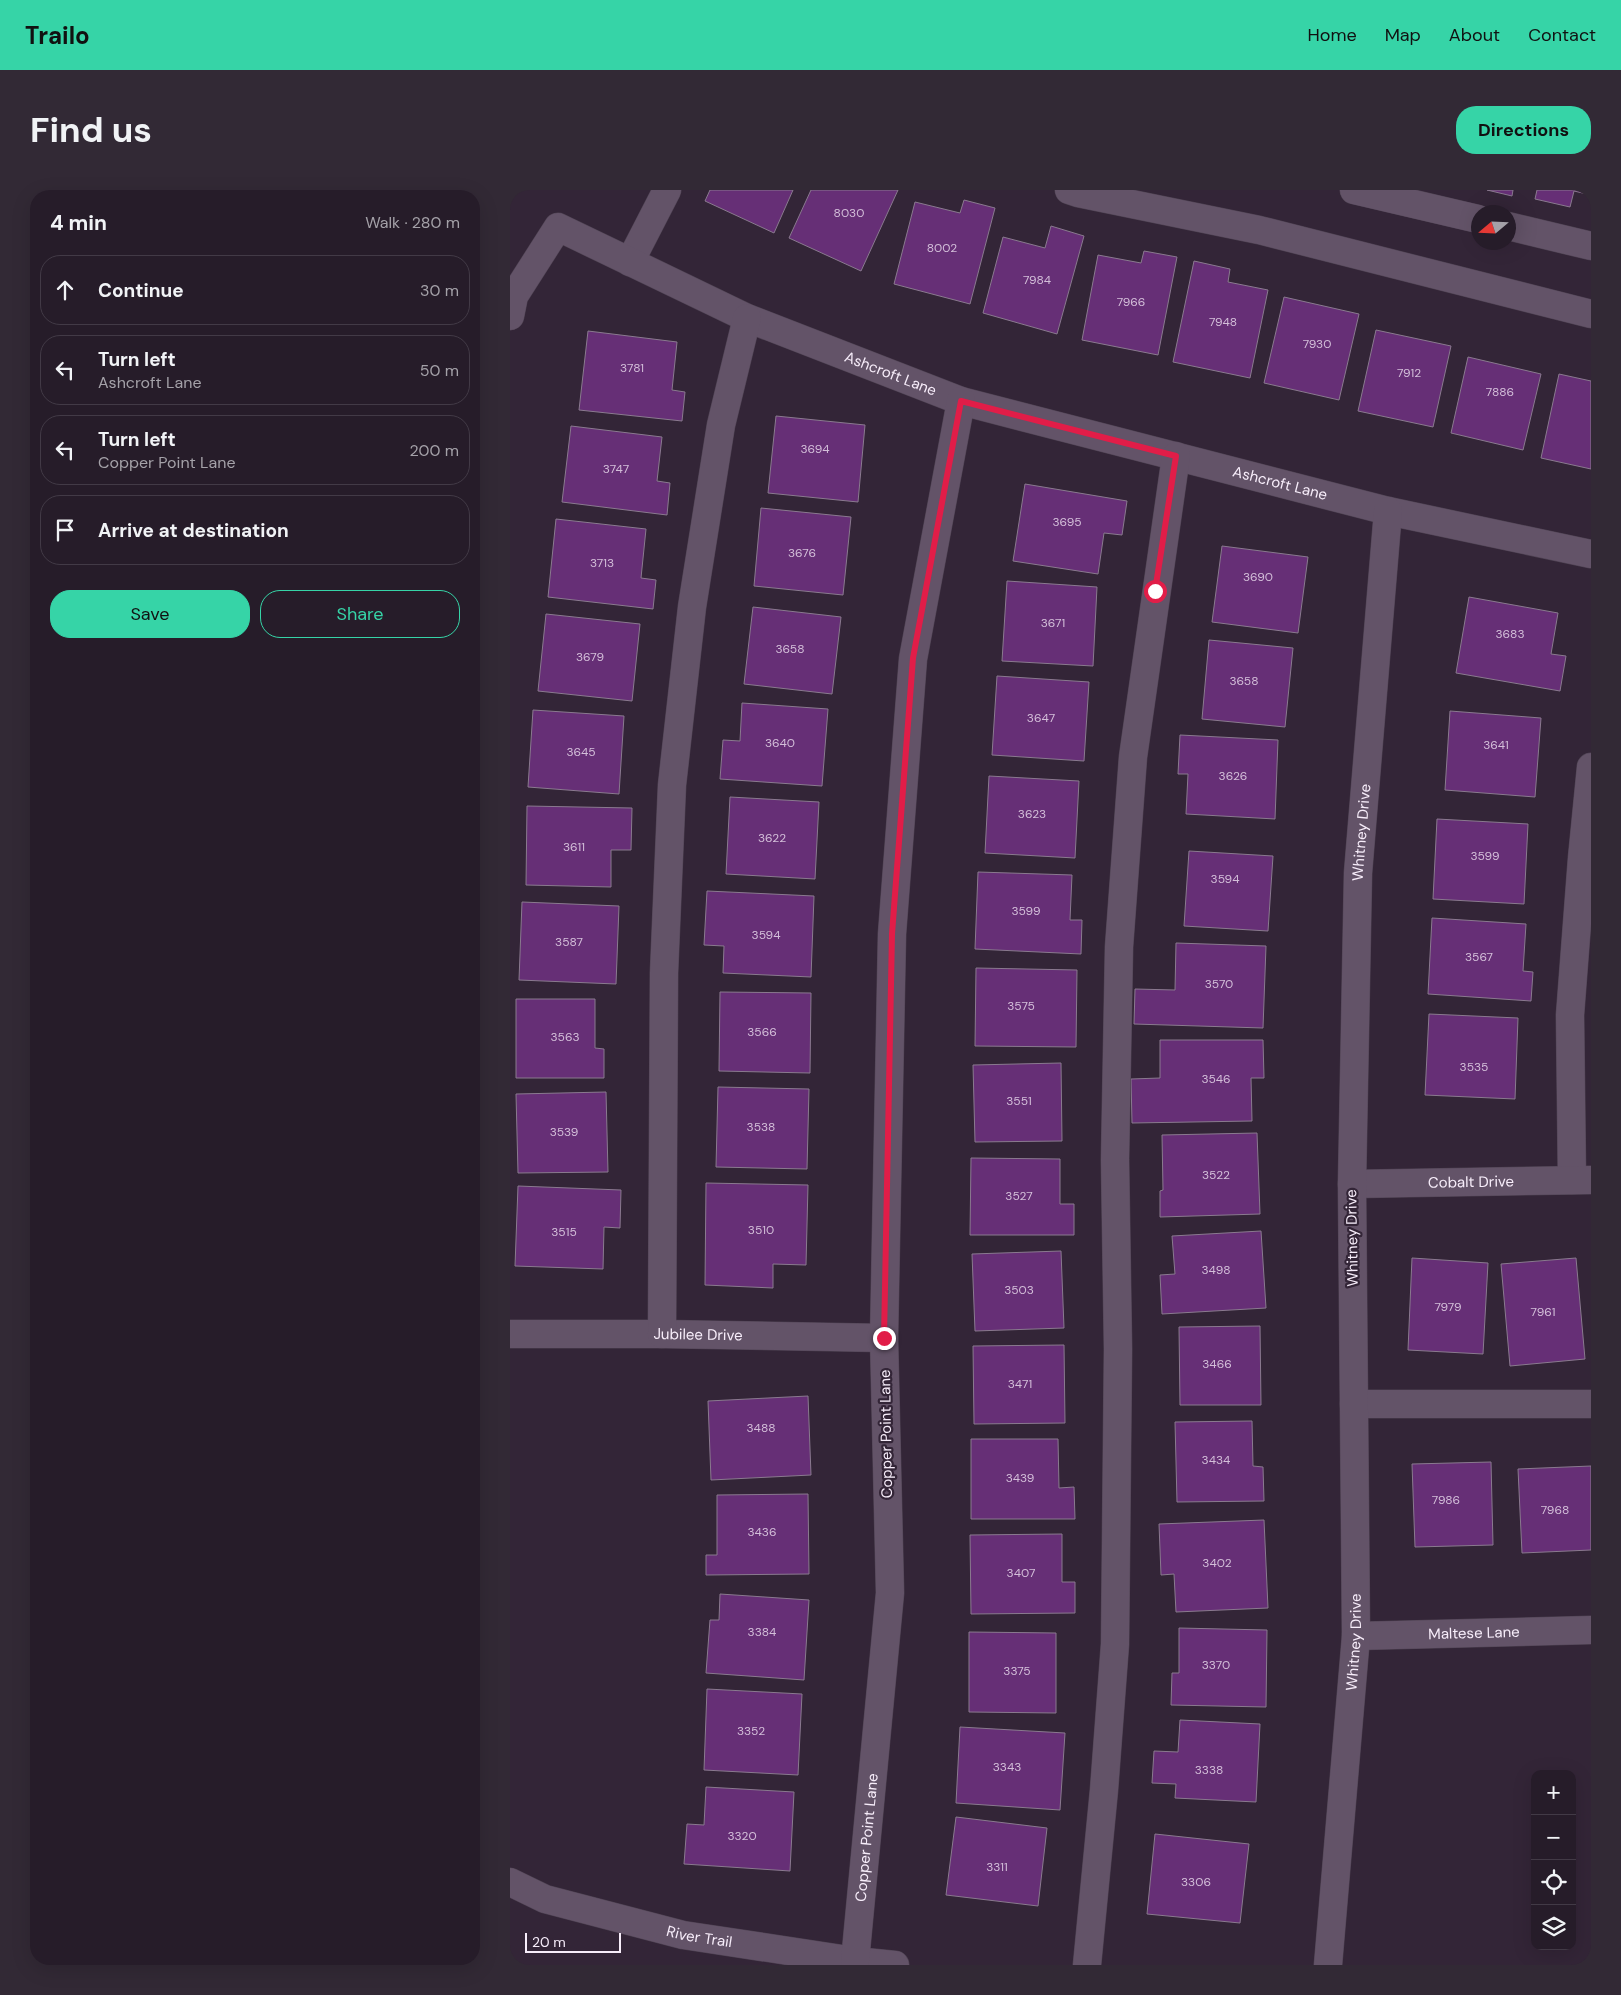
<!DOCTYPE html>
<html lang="en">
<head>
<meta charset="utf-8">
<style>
	body { margin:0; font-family:"DM Sans",sans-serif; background:#322935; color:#f1f3f6 }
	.controls { position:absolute; right:15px; bottom:15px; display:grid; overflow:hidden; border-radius:10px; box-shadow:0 5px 20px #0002 }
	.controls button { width:45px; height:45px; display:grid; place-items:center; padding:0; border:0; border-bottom:1px solid #423a46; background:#261c29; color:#f1f3f6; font:25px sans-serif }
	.compass { position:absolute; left:961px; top:15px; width:45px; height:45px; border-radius:50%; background:#261c29; box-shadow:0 5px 20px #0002; rotate:251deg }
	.scale { position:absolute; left:15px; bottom:12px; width:96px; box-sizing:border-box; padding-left:5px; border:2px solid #f7edfa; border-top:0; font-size:14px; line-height:18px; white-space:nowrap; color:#f7edfa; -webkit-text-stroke:4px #332537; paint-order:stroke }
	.stop { position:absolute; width:15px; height:15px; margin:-11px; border:4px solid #e11d48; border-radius:50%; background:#fff }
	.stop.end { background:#e11d48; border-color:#fff; box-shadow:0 1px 5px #0008 }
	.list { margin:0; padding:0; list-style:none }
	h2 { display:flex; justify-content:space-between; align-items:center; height:65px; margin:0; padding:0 20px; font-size:21px }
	h2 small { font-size:16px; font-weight:400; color:#a4a1a8 }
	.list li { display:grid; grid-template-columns:32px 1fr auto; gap:15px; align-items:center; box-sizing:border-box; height:70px; margin:0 10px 10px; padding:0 10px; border:1px solid #423a46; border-radius:20px }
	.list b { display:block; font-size:19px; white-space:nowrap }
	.list p { margin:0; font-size:16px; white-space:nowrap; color:#a4a1a8 }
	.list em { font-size:16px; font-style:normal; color:#a4a1a8 }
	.actions { display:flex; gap:10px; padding:15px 20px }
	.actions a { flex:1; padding:11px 0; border:1px solid #36d4a7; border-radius:20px; text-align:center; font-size:18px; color:#36d4a7 }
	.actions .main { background:#36d4a7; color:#111 }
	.icon { flex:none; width:28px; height:28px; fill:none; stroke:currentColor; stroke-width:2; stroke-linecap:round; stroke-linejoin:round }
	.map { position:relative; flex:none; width:1081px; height:1775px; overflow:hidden; border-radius:20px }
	header { display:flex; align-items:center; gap:30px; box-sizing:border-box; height:70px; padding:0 25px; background:#36d4a7; color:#111 }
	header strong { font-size:24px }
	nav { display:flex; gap:28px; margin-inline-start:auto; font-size:18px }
	.intro { display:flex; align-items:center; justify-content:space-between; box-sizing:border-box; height:120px; padding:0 30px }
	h1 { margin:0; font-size:35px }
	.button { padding:12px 22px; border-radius:20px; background:#36d4a7; color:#111; font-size:18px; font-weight:700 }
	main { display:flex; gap:30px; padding:0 30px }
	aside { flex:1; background:#261c29; border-radius:20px; box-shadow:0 5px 20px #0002 }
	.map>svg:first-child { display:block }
</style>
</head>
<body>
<header>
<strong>Trailo</strong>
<nav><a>Home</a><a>Map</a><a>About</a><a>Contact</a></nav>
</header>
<div class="intro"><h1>Find us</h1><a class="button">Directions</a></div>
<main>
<aside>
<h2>4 min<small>Walk · 280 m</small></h2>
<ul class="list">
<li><svg class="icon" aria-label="ahead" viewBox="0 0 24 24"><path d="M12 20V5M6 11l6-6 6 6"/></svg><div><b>Continue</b></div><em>30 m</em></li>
<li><svg class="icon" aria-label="left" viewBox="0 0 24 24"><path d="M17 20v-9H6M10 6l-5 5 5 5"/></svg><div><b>Turn left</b><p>Ashcroft Lane</p></div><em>50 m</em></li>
<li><svg class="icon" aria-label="left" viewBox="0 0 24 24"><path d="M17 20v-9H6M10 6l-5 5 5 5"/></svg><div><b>Turn left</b><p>Copper Point Lane</p></div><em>200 m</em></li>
<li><svg class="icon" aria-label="arrive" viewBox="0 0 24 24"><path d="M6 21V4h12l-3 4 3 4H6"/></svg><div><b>Arrive at destination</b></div></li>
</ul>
<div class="actions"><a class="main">Save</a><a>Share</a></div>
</aside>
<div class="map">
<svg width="1081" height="1775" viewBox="0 0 1081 1775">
	<rect width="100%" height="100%" fill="#332537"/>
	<g fill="#662f76" stroke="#8a7a8f">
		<polygon points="200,0 283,0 264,43 195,11"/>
		<polygon points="301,0 388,0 351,81 279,48"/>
		<polygon points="977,0 1003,0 1002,6"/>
		<polygon points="1027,0 1081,0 1081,5 1064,1 1060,17 1025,9"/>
		<polygon points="454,10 485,18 460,114 384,94 405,12 450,23"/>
		<polygon points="541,36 574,46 547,144 473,123 493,47 535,58"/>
		<polygon points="634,61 667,67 648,165 572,150 588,65 631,73"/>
		<polygon points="684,71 720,79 718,92 758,100 740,188 663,172"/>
		<polygon points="774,107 849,124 829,210 754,193"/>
		<polygon points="866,140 941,156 923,237 848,221"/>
		<polygon points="78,141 167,152 162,200 175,202 172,231 69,220"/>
		<polygon points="958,167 1031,184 1013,260 941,243"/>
		<polygon points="1049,184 1081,191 1081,279 1031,268"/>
		<polygon points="266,226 355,235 348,312 258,303"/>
		<polygon points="61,236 152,247 147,291 160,293 157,325 52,312"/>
		<polygon points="515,294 617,311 612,345 594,343 588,384 503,371"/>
		<polygon points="251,318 341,327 333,405 244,396"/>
		<polygon points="46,329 136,339 131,388 146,390 143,419 38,407"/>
		<polygon points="712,356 798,367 788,443 702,432"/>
		<polygon points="497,391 587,397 583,476 492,471"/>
		<polygon points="959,407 1048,423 1041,464 1056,466 1050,501 946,483"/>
		<polygon points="243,417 331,427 322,504 234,494"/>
		<polygon points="36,424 130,434 122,511 28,501"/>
		<polygon points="699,450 783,458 775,537 692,529"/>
		<polygon points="487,486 579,492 574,571 482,565"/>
		<polygon points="232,513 318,519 312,596 210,589 213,550 230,551"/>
		<polygon points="23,520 114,526 109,604 18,597"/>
		<polygon points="940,521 1031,528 1025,607 935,600"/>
		<polygon points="670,545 768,550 765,629 676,624 678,584 668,584"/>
		<polygon points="479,586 569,591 565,668 475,663"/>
		<polygon points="220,607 309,612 305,689 216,684"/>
		<polygon points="17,616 122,618 121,660 101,660 101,697 16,695"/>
		<polygon points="927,629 1018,634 1014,714 923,709"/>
		<polygon points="679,661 763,666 758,741 674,736"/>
		<polygon points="468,682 562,685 560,730 572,730 571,764 465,759"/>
		<polygon points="197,701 304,706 301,787 213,783 214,756 194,755"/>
		<polygon points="12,712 109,716 106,794 9,790"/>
		<polygon points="922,728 1016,734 1013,781 1023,782 1021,811 918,804"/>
		<polygon points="666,753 756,756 753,838 624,834 625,799 665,800"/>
		<polygon points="466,778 567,780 566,857 465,856"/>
		<polygon points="210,802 301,803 300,883 209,881"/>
		<polygon points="6,809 85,809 85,858 94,859 94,888 6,888"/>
		<polygon points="919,824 1008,828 1005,909 915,905"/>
		<polygon points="650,850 753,850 754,888 741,888 742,931 622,933 621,889 650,888"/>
		<polygon points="551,873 552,951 465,952 463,875"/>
		<polygon points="208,897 299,899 297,979 206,977"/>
		<polygon points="96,902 98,982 8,983 6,904"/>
		<polygon points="747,943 750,1024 650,1027 650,1001 653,1000 652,945"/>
		<polygon points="461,968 550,969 550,1014 564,1014 564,1045 460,1045"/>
		<polygon points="196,993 298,995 296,1075 263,1074 263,1098 195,1095"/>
		<polygon points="8,996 111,1000 110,1038 94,1037 93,1079 5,1076"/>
		<polygon points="751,1041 756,1118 652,1124 650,1085 665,1084 662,1046"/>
		<polygon points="551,1061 554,1138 465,1141 462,1064"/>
		<polygon points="902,1068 978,1073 973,1164 898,1160"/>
		<polygon points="1066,1068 1075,1169 1000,1176 991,1074"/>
		<polygon points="750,1136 751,1215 670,1215 669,1137"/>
		<polygon points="554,1155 555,1233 464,1234 463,1156"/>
		<polygon points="298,1206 301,1285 201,1290 198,1211"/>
		<polygon points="742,1231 743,1276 753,1277 754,1311 667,1312 665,1232"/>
		<polygon points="461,1249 548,1249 549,1298 564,1297 565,1329 461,1329"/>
		<polygon points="981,1272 983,1355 905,1357 902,1274"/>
		<polygon points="1081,1276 1081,1360 1012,1363 1008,1279"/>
		<polygon points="298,1304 299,1384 196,1385 196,1365 207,1365 207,1305"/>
		<polygon points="754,1330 758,1418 666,1422 664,1384 651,1385 649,1334"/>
		<polygon points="552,1344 552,1392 565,1392 565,1423 461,1424 460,1345"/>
		<polygon points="210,1404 299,1410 294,1490 196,1483 200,1430 209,1430"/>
		<polygon points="669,1438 757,1440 756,1517 661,1515 662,1483 669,1483"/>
		<polygon points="459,1442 546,1443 546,1523 459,1522"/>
		<polygon points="197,1499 292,1504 288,1585 194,1580"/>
		<polygon points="670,1530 750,1534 746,1612 665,1608 666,1594 642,1593 644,1561 668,1562"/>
		<polygon points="450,1537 555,1543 550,1620 446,1613"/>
		<polygon points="196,1597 284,1602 280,1681 174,1674 177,1634 194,1635"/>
		<polygon points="446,1627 537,1638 528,1716 436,1705"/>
		<polygon points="645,1644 739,1654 730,1733 637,1724"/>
	</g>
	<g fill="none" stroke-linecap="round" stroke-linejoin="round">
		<defs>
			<g id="minor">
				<polyline points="559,0 568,3 749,40 1081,124"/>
				<polyline points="844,0 968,29"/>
				<polyline points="998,36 1081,56"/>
				<polyline points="120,72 157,0"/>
				<path id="s1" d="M 0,126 L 4,106 L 48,37 L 237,128 L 451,211 L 878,321 L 1081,364"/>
				<polyline points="1062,990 1060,825 1072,668 1081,577"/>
				<path id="s2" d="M 842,994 L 1081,990"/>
				<path id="s3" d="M 0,1144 L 152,1144 L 374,1148"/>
				<polyline points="152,1144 154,783 162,595 182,417 211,235 237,128"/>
				<polyline points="844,1214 1081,1214"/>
				<path id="s4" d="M 846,1446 L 1081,1440"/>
				<path id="s5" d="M 0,1692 L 35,1709 L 173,1745 L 345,1771 L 385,1775"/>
				<path id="s6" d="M 345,1771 L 380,1403 L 374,1148 L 382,744 L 403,469 L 451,211"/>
				<polyline points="577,1775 594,1600 605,1454 608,1159 605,970 609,757 623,567 666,266"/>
				<path id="s7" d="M 818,1775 L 846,1446 L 842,994 L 848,683 L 878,321"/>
			</g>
		</defs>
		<use href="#minor" stroke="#4f4353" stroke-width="29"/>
		<use href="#minor" stroke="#635368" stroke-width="28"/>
	</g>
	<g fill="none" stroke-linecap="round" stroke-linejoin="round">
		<polyline stroke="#e11d48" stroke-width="6" points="374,1148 382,744 403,468 451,211 666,266 645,401"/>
	</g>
	<g text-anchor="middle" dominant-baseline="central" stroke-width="4.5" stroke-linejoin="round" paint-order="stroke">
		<g font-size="12" fill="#d3bed9">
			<text x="339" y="23">8030</text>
			<text x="432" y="58">8002</text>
			<text x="527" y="90">7984</text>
			<text x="621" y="112">7966</text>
			<text x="713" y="132">7948</text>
			<text x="807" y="154">7930</text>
			<text x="122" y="178">3781</text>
			<text x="899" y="183">7912</text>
			<text x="990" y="202">7886</text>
			<text x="305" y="259">3694</text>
			<text x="106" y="279">3747</text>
			<text x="557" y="332">3695</text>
			<text x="292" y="363">3676</text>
			<text x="92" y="373">3713</text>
			<text x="748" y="387">3690</text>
			<text x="543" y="433">3671</text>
			<text x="1000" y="444">3683</text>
			<text x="280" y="459">3658</text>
			<text x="80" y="467">3679</text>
			<text x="734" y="491">3658</text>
			<text x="531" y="528">3647</text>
			<text x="270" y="553">3640</text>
			<text x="986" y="555">3641</text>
			<text x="71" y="562">3645</text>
			<text x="723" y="586">3626</text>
			<text x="522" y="624">3623</text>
			<text x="262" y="648">3622</text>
			<text x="64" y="657">3611</text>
			<text x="975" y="666">3599</text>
			<text x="715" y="689">3594</text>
			<text x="516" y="721">3599</text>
			<text x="256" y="745">3594</text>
			<text x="59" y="752">3587</text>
			<text x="969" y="767">3567</text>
			<text x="709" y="794">3570</text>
			<text x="511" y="816">3575</text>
			<text x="252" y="842">3566</text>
			<text x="55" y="847">3563</text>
			<text x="964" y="877">3535</text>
			<text x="706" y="889">3546</text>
			<text x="509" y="911">3551</text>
			<text x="251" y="937">3538</text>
			<text x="54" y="942">3539</text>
			<text x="706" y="985">3522</text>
			<text x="509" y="1006">3527</text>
			<text x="251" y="1040">3510</text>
			<text x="54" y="1042">3515</text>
			<text x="706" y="1080">3498</text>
			<text x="509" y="1100">3503</text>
			<text x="938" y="1117">7979</text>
			<text x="1033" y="1122">7961</text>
			<text x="707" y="1174">3466</text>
			<text x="510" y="1194">3471</text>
			<text x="251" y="1238">3488</text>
			<text x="706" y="1270">3434</text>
			<text x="510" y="1288">3439</text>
			<text x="936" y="1310">7986</text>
			<text x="1045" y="1320">7968</text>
			<text x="252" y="1342">3436</text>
			<text x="707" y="1373">3402</text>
			<text x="511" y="1383">3407</text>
			<text x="252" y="1442">3384</text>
			<text x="706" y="1475">3370</text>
			<text x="507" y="1481">3375</text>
			<text x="241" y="1541">3352</text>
			<text x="497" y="1577">3343</text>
			<text x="699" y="1580">3338</text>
			<text x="232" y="1646">3320</text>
			<text x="487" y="1677">3311</text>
			<text x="686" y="1692">3306</text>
		</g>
		<g font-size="15" fill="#f7edfa" stroke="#332537">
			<text stroke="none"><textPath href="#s1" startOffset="466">Ashcroft Lane</textPath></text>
			<text stroke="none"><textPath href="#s1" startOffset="871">Ashcroft Lane</textPath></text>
			<text stroke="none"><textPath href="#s7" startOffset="1134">Whitney Drive</textPath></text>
			<text stroke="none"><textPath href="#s2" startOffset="119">Cobalt Drive</textPath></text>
			<text transform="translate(842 1048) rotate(-91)">Whitney Drive</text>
			<text stroke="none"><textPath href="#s3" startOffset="188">Jubilee Drive</textPath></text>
			<text transform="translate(376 1244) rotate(-91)">Copper Point Lane</text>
			<text stroke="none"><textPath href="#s4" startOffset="118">Maltese Lane</textPath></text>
			<text stroke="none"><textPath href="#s7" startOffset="324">Whitney Drive</textPath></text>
			<text stroke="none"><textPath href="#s6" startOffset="124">Copper Point Lane</textPath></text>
			<text stroke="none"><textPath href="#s5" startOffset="198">River Trail</textPath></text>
		</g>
	</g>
</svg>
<div class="controls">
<button>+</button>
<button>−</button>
<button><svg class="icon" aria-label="locate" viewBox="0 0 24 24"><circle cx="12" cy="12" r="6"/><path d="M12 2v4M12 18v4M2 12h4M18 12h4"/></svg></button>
<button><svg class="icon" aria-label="layers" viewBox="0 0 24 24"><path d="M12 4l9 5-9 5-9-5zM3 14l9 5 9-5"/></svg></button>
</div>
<svg class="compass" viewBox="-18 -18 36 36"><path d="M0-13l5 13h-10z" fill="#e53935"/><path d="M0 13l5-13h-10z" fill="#a4a1a8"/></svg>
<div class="scale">20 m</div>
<div class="stop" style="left:645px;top:401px"></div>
<div class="stop end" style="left:374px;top:1148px"></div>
</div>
</main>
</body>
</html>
